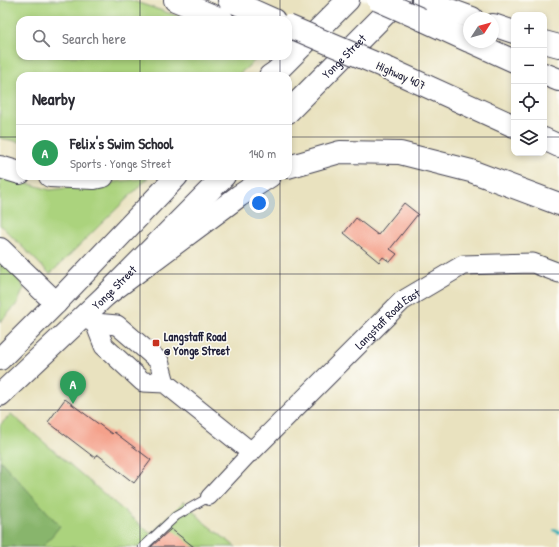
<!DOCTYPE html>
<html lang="en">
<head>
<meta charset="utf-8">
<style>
	body { margin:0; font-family:"Patrick Hand",sans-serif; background:#f7f7f7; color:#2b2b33 }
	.controls { position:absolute; right:12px; top:12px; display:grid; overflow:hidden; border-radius:8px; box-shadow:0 2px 6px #0003 }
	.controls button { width:36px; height:36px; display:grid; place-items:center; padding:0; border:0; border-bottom:1px solid #e1e1e2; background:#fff; color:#2b2b33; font:20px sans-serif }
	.compass { position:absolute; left:463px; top:12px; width:36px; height:36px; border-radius:50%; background:#fff; box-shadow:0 2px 6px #0003; rotate:54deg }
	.you { position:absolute; left:259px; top:203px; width:14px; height:14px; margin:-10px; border:3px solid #fff; border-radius:50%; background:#1a73e8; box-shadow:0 0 0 6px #1a73e833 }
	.badge { display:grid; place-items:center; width:26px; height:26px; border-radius:50%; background:#d93025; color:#fff; font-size:13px; font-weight:700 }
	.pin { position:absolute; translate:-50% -33px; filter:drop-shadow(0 1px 2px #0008) }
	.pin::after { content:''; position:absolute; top:21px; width:14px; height:12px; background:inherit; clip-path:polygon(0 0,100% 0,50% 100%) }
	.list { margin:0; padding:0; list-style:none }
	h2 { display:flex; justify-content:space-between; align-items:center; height:52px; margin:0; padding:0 16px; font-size:17px }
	h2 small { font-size:13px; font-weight:400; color:#7c7c81 }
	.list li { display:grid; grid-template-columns:26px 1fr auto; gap:12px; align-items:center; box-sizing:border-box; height:56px; padding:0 16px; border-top:1px solid #e1e1e2 }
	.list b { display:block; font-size:15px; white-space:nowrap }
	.list p { margin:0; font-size:13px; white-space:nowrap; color:#7c7c81 }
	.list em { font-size:13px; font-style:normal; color:#7c7c81 }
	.icon { flex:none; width:22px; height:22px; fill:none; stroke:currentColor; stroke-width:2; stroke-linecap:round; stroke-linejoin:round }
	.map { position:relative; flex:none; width:559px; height:547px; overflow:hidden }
	.search { position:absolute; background:#fff; box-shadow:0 2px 6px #0003; left:16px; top:16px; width:276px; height:44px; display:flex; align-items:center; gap:10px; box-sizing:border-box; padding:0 14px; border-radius:12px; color:#7c7c81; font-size:15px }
	.panel { position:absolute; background:#fff; box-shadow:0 2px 6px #0003; left:16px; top:72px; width:276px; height:108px; border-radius:12px }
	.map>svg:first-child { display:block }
</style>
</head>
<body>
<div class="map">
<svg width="559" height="547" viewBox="0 0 559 547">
	<rect width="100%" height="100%" fill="#fdfcf7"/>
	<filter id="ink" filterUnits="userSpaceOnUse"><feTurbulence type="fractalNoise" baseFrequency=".025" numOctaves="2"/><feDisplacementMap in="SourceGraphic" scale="8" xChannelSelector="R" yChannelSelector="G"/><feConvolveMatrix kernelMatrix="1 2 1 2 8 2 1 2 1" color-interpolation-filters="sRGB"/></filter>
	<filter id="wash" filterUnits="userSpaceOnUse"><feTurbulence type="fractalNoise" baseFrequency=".012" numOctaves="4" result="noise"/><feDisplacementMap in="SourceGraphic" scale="16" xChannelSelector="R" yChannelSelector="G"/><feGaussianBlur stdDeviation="0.9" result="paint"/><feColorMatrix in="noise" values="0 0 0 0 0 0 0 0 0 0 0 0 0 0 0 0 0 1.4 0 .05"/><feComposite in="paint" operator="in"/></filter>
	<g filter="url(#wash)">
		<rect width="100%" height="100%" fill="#e9e2bf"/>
		<g fill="#abd37d" stroke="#667a5c">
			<polygon points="0,0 130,0 189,20 20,20 20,56 260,56 237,76 20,76 20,142 0,138"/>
			<polygon points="0,175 50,190 148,178 50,274 0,225"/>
			<polygon points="0,260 15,274 24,288 17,304 0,322"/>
			<polygon points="11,414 151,534 184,501 206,524 236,547 0,547 0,425"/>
		</g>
		<polygon fill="#88b56c" stroke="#556c54" points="0,460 60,526 47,542 42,547 0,547"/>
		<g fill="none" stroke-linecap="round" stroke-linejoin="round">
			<polyline stroke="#3dafb5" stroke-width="4" points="555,530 559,532"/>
		</g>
		<g id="blocks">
			<g fill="#f4a18b">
				<polygon points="404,203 418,214 390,249 397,254 390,262 383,257 379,262 344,233 356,218 378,235"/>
				<polygon points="65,399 112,434 114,432 151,460 134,483 97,454 95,458 48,422"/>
				<polygon points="171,529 194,547 151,547"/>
			</g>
		</g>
	</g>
	<g filter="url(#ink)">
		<use href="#blocks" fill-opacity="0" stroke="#403f4f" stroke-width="1"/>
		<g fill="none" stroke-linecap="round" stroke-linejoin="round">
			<defs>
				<polyline id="service" points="143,547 176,516 209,497"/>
				<polyline id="minor" points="209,497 251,452"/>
				<g id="tertiary">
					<polyline points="84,318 95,323 117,325 159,361 165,383"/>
					<path id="s1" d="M 95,323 L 104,346 L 143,382 L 165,383 L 251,452 L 402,301 L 463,265 L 533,263 L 559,273"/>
				</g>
				<g id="primary">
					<polyline points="272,76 348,0"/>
					<path id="s2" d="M 288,112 L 399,0"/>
					<polyline points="0,359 56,303 177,176"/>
					<path id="s3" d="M 0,395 L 106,295 L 224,176"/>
				</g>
				<g id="motorway">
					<polyline points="175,0 223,20"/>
					<polyline points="229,0 274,20"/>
					<polyline points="423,0 472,18"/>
					<polyline points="421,19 469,41"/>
					<polyline points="493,25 514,32"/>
					<polyline points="472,42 514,61"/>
					<polyline points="544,42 559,46"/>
					<polyline points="389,69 514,126"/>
					<polyline points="544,74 559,80"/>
					<polyline points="270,76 276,72"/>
					<polyline points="544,139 559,146"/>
					<polyline points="0,167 20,173"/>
					<polyline points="288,167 340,152 400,153 471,171 559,204"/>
					<polyline points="50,176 94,178 103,176"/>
					<polyline points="0,249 56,303"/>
					<polyline points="106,295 239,196 270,176"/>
				</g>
			</defs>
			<use href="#service" stroke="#403f4f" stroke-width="10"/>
			<use href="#minor" stroke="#403f4f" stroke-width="18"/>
			<use href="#tertiary" stroke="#403f4f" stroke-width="21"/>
			<use href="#primary" stroke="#403f4f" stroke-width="24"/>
			<use href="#motorway" stroke="#403f4f" stroke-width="24"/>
			<use href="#service" stroke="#fff" stroke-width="8"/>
			<use href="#minor" stroke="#fff" stroke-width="16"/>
			<use href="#tertiary" stroke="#fff" stroke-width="19"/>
			<use href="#primary" stroke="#fff" stroke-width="22"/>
			<use href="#motorway" stroke="#fff" stroke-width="22"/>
			<defs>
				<g id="motorway-bridge">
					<polyline points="378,0 421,19"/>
					<polyline points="288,26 389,69"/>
				</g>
			</defs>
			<use href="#motorway-bridge" stroke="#403f4f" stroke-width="24" stroke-linecap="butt"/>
			<use href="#motorway-bridge" stroke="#fff" stroke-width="22"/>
		</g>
	</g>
	<path fill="none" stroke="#22223b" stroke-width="1" stroke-opacity="0.55" d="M 140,0 L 140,20M 280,0 L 280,20M 419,0 L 419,547M 140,56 L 140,76M 280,56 L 280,76M 0,137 L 20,137M 288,137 L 514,137M 544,137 L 559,137M 140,176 L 140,547M 280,176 L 280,547M 0,274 L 559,274M 0,410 L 559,410"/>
	<rect fill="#c8321e" stroke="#fdfcf7" stroke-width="1.5" x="152" y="339" width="8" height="8" rx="2"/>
	<g text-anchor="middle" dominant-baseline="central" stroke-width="3" stroke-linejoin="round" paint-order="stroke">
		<g font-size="12" fill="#22223b" stroke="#fdfcf7">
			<text stroke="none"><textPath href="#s2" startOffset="79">Yonge Street</textPath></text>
			<text transform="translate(401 75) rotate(24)">Highway 407</text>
			<text stroke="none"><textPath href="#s3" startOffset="157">Yonge Street</textPath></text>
			<text stroke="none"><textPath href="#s1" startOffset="401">Langstaff Road East</textPath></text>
		</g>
		<g font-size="12" font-weight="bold" fill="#22223b" stroke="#fdfcf7" text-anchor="start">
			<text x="164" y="336">Langstaff Road<tspan x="164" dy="14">@ Yonge Street</tspan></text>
		</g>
	</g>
</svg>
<div class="controls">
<button>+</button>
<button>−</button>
<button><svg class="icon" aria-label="locate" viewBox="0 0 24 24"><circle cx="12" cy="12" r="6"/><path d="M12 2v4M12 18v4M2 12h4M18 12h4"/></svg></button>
<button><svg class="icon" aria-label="layers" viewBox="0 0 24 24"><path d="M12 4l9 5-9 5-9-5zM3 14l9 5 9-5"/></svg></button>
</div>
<svg class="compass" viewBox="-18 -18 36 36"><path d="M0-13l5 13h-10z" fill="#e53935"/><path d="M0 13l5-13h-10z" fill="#7c7c81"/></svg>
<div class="you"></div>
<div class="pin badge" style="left:73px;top:404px;background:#2e9e5b">A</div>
<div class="search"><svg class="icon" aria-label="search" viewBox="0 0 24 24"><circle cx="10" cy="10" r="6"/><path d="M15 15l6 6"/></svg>Search here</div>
<section class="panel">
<h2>Nearby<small></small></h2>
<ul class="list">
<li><span class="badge" style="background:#2e9e5b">A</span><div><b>Felix's Swim School</b><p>Sports · Yonge Street</p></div><em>140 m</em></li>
</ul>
</section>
</div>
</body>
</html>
